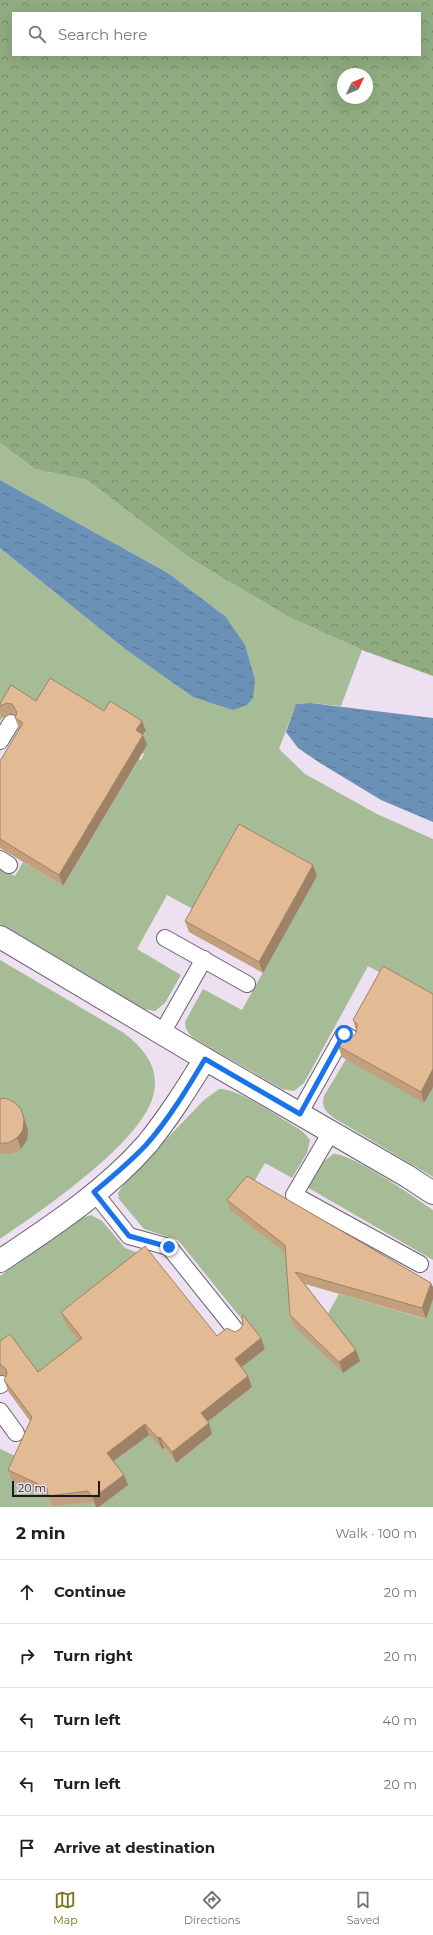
<!DOCTYPE html>
<html lang="en">
<head>
<meta charset="utf-8">
<style>
	body { margin:0; font-family:Montserrat,sans-serif; background:#f6f6f6; color:#202124 }
	.compass { position:absolute; left:337px; top:68px; width:36px; height:36px; border-radius:50%; background:#fff; box-shadow:0 4px 16px #0002; rotate:46deg }
	.scale { position:absolute; left:12px; bottom:10px; width:88px; box-sizing:border-box; padding-left:4px; border:2px solid #1e191f; border-top:0; font-size:11px; line-height:14px; white-space:nowrap; color:#1e191f; -webkit-text-stroke:3px #ede0f0; paint-order:stroke }
	.stop { position:absolute; width:12px; height:12px; margin:-9px; border:3px solid #1a73e8; border-radius:50%; background:#fff }
	.stop.end { background:#1a73e8; border-color:#fff; box-shadow:0 1px 4px #0008 }
	.list { margin:0; padding:0; list-style:none }
	h2 { display:flex; justify-content:space-between; align-items:center; height:52px; margin:0; padding:0 16px; font-size:17px }
	h2 small { font-size:13px; font-weight:400; color:#757577 }
	.list li { display:grid; grid-template-columns:26px 1fr auto; gap:12px; align-items:center; box-sizing:border-box; height:64px; padding:0 16px; border-top:1px solid #e0e0e0 }
	.list b { display:block; font-size:15px; white-space:nowrap }
	.list em { font-size:13px; font-style:normal; color:#757577 }
	.icon { flex:none; width:22px; height:22px; fill:none; stroke:currentColor; stroke-width:2; stroke-linecap:round; stroke-linejoin:round }
	.map { position:relative; flex:none; width:433px; height:1507px; overflow:hidden }
	.search { position:absolute; background:#fff; box-shadow:0 4px 16px #0002; left:12px; right:12px; top:12px; height:44px; display:flex; align-items:center; gap:10px; box-sizing:border-box; padding:0 14px; border-radius:0px; color:#757577; font-size:15px }
	.sheet { height:372px; background:#fff }
	nav { display:flex; justify-content:space-around; align-items:center; box-sizing:border-box; height:56px; border-top:1px solid #e0e0e0; background:#fff; font-size:11px; color:#757577 }
	nav a { display:grid; justify-items:center; gap:2px }
	nav .on { color:#767215 }
	.map>svg:first-child { display:block }
</style>
</head>
<body>
<div class="map">
<svg width="433" height="1507" viewBox="0 0 433 1507">
	<defs>
		<pattern id="forest-crowns" width="20" height="18" patternUnits="userSpaceOnUse"><rect width="20" height="18" fill="#91ac80"/><path d="M2 6a3 3 0 1 1 6 0M12 15a3 3 0 1 1 6 0" fill="none" stroke="#768b68"/></pattern>
		<pattern id="water-ripples" width="26" height="14" patternUnits="userSpaceOnUse"><rect width="26" height="14" fill="#6c91b6"/><path d="M2 4q2-2 4 0t4 0M15 11q2-2 4 0t4 0" fill="none" stroke="#587693"/></pattern>
	</defs>
	<rect width="100%" height="100%" fill="#ede0f0"/>
	<g fill="#a5bc97">
		<path d="M 0,443 L 35,469 L 87,480 L 191,559 L 289,617 L 362,650 L 341,706 L 310,703 L 296,704 L 279,749 L 305,774 L 377,814 L 433,839 L 433,1002 L 368,966 L 304,1083 L 294,1091 L 282,1089 L 195,1039 C 189,1034 185,1030 185,1022 L 203,989 L 242,1010 L 317,875 L 200,913 L 167,895 L 137,949 L 181,975 L 165,1003 L 155,1011 L 144,1009 L 0,924 L 0,867 L 15,876 L 23,862 L 63,886 L 139,759 L 141,760 L 144,754 L 142,753 L 140,741 L 146,732 L 106,708 L 100,717 L 40,712 L 15,696 L 0,721 L 0,548 L 125,649 L 193,697 L 225,616 L 168,573 L 0,480 Z"/>
		<path d="M 0,960 L 124,1033 C 143,1048 159,1066 154,1092 C 146,1140 41,1211 0,1239 L 0,1154 L 2,1154 L 0,1110 Z"/>
		<path d="M 346,1059 L 433,1087 L 433,1177 L 334,1118 C 325,1111 321,1107 324,1096 Z"/>
		<path d="M 219,1089 C 238,1088 280,1118 299,1129 L 305,1134 L 310,1140 L 307,1153 L 292,1178 L 265,1163 L 251,1187 L 289,1256 L 294,1326 L 326,1317 L 339,1294 L 425,1319 L 433,1299 L 433,1507 L 99,1507 L 127,1485 L 111,1463 L 124,1454 L 42,1383 L 0,1355 L 0,1276 L 79,1219 L 91,1215 L 102,1221 L 125,1248 L 149,1257 L 159,1442 L 176,1463 L 212,1434 L 205,1424 L 252,1387 L 239,1369 L 265,1348 L 178,1240 L 144,1229 L 119,1199 L 118,1193 L 126,1181 L 204,1100 Z"/>
		<path d="M 333,1154 C 352,1153 414,1197 433,1210 L 433,1260 L 307,1187 L 322,1163 Z"/>
		<polygon points="0,1449 22,1459 12,1481 42,1494 83,1491 96,1507 0,1507"/>
	</g>
	<path fill="url(#forest-crowns)" fill-rule="evenodd" d="M 0,0 L 433,0 L 433,676 L 362,650 L 289,617 L 191,559 L 87,480 L 35,469 L 0,443 ZM 13,13 L 420,13 L 420,55 L 13,55 ZM 343,74 L 367,74 L 367,98 L 343,98 Z"/>
	<g fill="url(#water-ripples)">
		<polygon points="0,480 168,573 225,616 245,645 255,680 253,698 247,705 233,710 193,697 125,649 0,548"/>
		<polygon points="310,703 433,718 433,822 381,800 320,763 298,748 286,732 296,704"/>
	</g>
	<g fill="none" stroke-linecap="round" stroke-linejoin="round">
		<defs>
			<g id="lane">
				<polyline points="0,741 11,723"/>
				<polyline points="0,859 9,865"/>
				<polyline points="165,938 247,984"/>
				<polyline points="162,1033 204,959"/>
				<polyline points="299,1114 344,1034 352,1039"/>
				<polyline points="331,1132 294,1195 420,1264"/>
				<polyline points="94,1192 129,1236 169,1247 238,1333"/>
				<polyline points="0,1385 2,1384"/>
				<polyline points="0,1411 16,1433"/>
			</g>
			<g id="street">
				<polyline points="0,937 205,1059"/>
				<path d="M 0,1261 C 51,1227 106,1191 147,1144 C 169,1117 187,1088 205,1059 L 407,1176 L 433,1193"/>
			</g>
		</defs>
		<use href="#lane" stroke="#6c616e" stroke-width="18"/>
		<use href="#street" stroke="#6c616e" stroke-width="24"/>
		<use href="#lane" stroke="#fff" stroke-width="16"/>
		<use href="#street" stroke="#fff" stroke-width="22"/>
	</g>
	<g fill="#c2a07e">
		<polygon points="36,701 104,711 146,731 143,735 147,745 63,886 0,848 0,761 19,729 15,718 16,715 11,714 2,718 0,712 0,704"/>
		<polygon points="317,876 263,973 189,932 185,921"/>
		<polygon points="433,994 433,1087 424,1103 342,1057 338,1046 352,1037 356,1033 356,1030 353,1020"/>
		<polygon points="0,1099 28,1130 27,1140 21,1149 12,1154 0,1154"/>
		<polygon points="227,1200 433,1287 433,1299 426,1319 305,1284 356,1350 360,1361 343,1373 294,1326 290,1315 286,1253 231,1211"/>
		<polygon points="61,1312 217,1336 265,1349 242,1367 252,1387 207,1422 212,1434 176,1463 164,1448 162,1449 149,1435 114,1461 128,1485 99,1507 96,1507 92,1502 52,1506 48,1497 12,1481 8,1470 30,1421 8,1391 4,1380 6,1377 3,1375 0,1375 0,1341 38,1372 79,1341 65,1323"/>
	</g>
	<g fill="#9e8267">
		<polygon points="142,721 146,731 143,735 147,745 63,886 59,875 136,730"/>
		<polygon points="313,865 317,876 263,973 259,962"/>
		<polygon points="433,1069 433,1087 424,1103 421,1092"/>
		<polygon points="21,1109 28,1130 27,1140 21,1149 17,1138"/>
		<polygon points="431,1283 433,1287 433,1299 426,1319 422,1308"/>
		<polygon points="261,1338 265,1349 239,1369 235,1359"/>
		<polygon points="356,1350 360,1361 343,1373 339,1362"/>
		<polygon points="248,1376 252,1387 205,1424 201,1413"/>
		<polygon points="209,1423 212,1434 176,1463 172,1452"/>
		<polygon points="145,1424 149,1435 111,1463 107,1453"/>
		<polygon points="160,1437 164,1448 162,1449 158,1438"/>
		<polygon points="124,1475 128,1485 99,1507 96,1507 93,1498"/>
	</g>
	<g fill="#e2ba93" stroke="#9e8267">
		<polygon points="50,678 104,711 110,701 142,721 136,730 143,735 59,875 0,839 0,761 23,723 15,718 17,712 12,704 7,703 0,706 0,704 11,685 36,701"/>
		<polygon points="239,824 313,865 259,962 185,921"/>
		<polygon points="383,966 433,994 433,1069 421,1092 338,1046 344,1036 352,1037 356,1033 357,1024 353,1020"/>
		<polygon points="5,1098 14,1102 21,1109 24,1119 23,1130 17,1138 8,1143 0,1143 0,1099"/>
		<polygon points="247,1176 431,1283 422,1308 295,1272 356,1350 339,1362 290,1315 285,1245 227,1200"/>
		<polygon points="145,1246 217,1336 227,1328 235,1332 240,1329 243,1325 242,1316 243,1315 261,1338 235,1359 248,1376 201,1413 209,1423 172,1452 160,1437 158,1438 145,1424 107,1453 124,1475 93,1498 88,1491 48,1496 47,1488 8,1470 32,1417 4,1380 7,1374 6,1369 0,1364 0,1341 10,1334 38,1372 82,1338 61,1312"/>
	</g>
	<g fill="none" stroke-linecap="round" stroke-linejoin="round">
		<path stroke="#1a73e8" stroke-width="5" d="M 169,1247 L 129,1236 L 94,1192 C 112,1177 130,1162 146,1145 C 169,1119 187,1089 205,1059 L 300,1114 L 344,1034"/>
	</g>
</svg>
<svg class="compass" viewBox="-18 -18 36 36"><path d="M0-13l5 13h-10z" fill="#e53935"/><path d="M0 13l5-13h-10z" fill="#757577"/></svg>
<div class="scale">20 m</div>
<div class="stop" style="left:344px;top:1034px"></div>
<div class="stop end" style="left:169px;top:1247px"></div>
<div class="search"><svg class="icon" aria-label="search" viewBox="0 0 24 24"><circle cx="10" cy="10" r="6"/><path d="M15 15l6 6"/></svg>Search here</div>
</div>
<section class="sheet">
<h2>2 min<small>Walk · 100 m</small></h2>
<ul class="list">
<li><svg class="icon" aria-label="ahead" viewBox="0 0 24 24"><path d="M12 20V5M6 11l6-6 6 6"/></svg><div><b>Continue</b></div><em>20 m</em></li>
<li><svg class="icon" aria-label="right" viewBox="0 0 24 24"><path d="M7 20v-9h11M14 6l5 5-5 5"/></svg><div><b>Turn right</b></div><em>20 m</em></li>
<li><svg class="icon" aria-label="left" viewBox="0 0 24 24"><path d="M17 20v-9H6M10 6l-5 5 5 5"/></svg><div><b>Turn left</b></div><em>40 m</em></li>
<li><svg class="icon" aria-label="left" viewBox="0 0 24 24"><path d="M17 20v-9H6M10 6l-5 5 5 5"/></svg><div><b>Turn left</b></div><em>20 m</em></li>
<li><svg class="icon" aria-label="arrive" viewBox="0 0 24 24"><path d="M6 21V4h12l-3 4 3 4H6"/></svg><div><b>Arrive at destination</b></div></li>
</ul>
</section>
<nav>
<a class="on"><svg class="icon" aria-label="map" viewBox="0 0 24 24"><path d="M3 6l6-2 6 2 6-2v14l-6 2-6-2-6 2zM9 4v14M15 6v14"/></svg>Map</a>
<a><svg class="icon" aria-label="directions" viewBox="0 0 24 24"><path d="M12 3l9 9-9 9-9-9zM9 14v-3h6M13 9l2 2-2 2"/></svg>Directions</a>
<a><svg class="icon" aria-label="saved" viewBox="0 0 24 24"><path d="M7 4h10v16l-5-4-5 4z"/></svg>Saved</a>
</nav>
</body>
</html>
